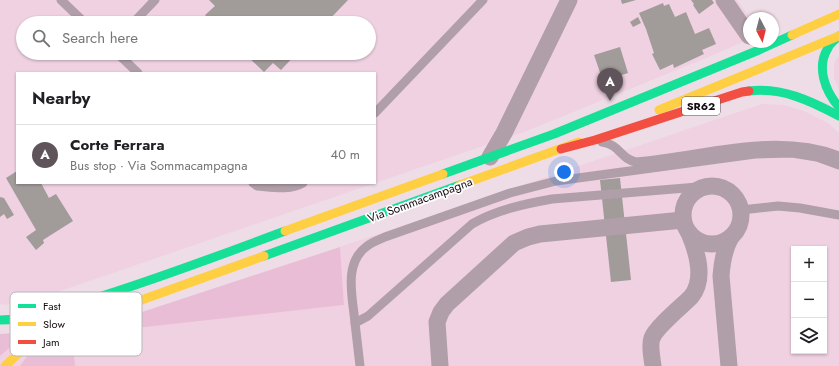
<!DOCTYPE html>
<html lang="en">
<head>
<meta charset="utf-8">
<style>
	body { margin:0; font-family:Jost,sans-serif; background:#f2f2f2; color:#202124 }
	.controls { position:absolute; right:12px; bottom:12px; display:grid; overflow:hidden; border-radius:0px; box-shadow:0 1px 3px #0004 }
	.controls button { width:36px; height:36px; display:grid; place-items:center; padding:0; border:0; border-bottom:1px solid #e0e0e0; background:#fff; color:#202124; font:20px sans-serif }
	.compass { position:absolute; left:743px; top:12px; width:36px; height:36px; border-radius:50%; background:#fff; box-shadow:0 1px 3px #0004; rotate:173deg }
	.you { position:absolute; left:564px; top:172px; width:14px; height:14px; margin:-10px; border:3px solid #fff; border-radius:50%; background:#1a73e8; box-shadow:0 0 0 6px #1a73e833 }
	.badge { display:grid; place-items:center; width:26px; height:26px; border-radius:50%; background:#60545b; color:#fff; font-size:13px; font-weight:700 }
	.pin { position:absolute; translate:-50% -33px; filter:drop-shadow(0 1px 2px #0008) }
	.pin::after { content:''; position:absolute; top:21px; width:14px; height:12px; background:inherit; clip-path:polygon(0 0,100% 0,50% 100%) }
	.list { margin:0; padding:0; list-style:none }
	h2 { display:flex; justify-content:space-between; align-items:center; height:52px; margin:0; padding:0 16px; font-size:17px }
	h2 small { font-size:13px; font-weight:400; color:#757577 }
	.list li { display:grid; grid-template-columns:26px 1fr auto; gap:12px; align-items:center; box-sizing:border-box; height:60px; padding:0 16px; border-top:1px solid #e0e0e0 }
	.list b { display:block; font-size:15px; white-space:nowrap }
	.list p { margin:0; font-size:13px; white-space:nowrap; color:#757577 }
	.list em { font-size:13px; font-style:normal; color:#757577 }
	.icon { flex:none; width:22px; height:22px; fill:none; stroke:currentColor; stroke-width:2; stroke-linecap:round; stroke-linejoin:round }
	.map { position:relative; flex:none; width:839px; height:366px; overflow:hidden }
	.search { position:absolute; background:#fff; box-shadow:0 1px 3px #0004; left:16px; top:16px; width:360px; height:44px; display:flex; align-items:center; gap:10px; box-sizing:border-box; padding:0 14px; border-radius:22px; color:#757577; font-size:15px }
	.panel { position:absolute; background:#fff; box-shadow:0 1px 3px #0004; left:16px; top:72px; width:360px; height:112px; border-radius:0px }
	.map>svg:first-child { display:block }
</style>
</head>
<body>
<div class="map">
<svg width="839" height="366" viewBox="0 0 839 366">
	<rect width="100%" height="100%" fill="#eedde6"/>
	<g fill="#efd1e1" fill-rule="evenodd">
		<path d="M 0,0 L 737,0 L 750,18 L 749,18 L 749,39 L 711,56 L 524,132 L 375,183 L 375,73 L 17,73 L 17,183 L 375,183 L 37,299 L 5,305 L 0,304 ZM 23,23 L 369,23 L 369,53 L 23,53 Z"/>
		<polygon points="839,56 839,90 834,78 834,69 835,61"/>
		<path d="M 762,104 L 783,105 L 804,111 L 828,123 L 839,133 L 839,366 L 0,366 L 0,341 L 344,305 L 340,247 ZM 794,249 L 824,249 L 824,351 L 794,351 Z"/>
	</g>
	<g fill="#e9bdd6">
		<polygon points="340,247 344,305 72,335 75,366 20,366 28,355 72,335"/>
		<polygon points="28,332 0,356 0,334"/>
	</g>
	<g fill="#a19b9a">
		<polygon points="209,0 348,0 326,23 213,23 205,15 215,6"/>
		<polygon points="621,0 636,0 622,4"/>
		<polygon points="691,0 712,0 714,3 699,14 693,5 694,4"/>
		<polygon points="663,3 664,6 669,4 675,17 686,12 695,34 709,28 716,44 702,50 704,54 674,68 673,64 660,70 652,54 654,53 646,29 639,13"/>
		<polygon points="638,17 641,23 633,27 630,22"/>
		<polygon points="620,47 628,73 603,81 594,55"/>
		<polygon points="244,53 297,53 281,70 273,63 264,72"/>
		<polygon points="17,171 17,183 41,183 49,198 56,194 73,221 43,240 44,243 36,250 26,237 36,230 6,178"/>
		<polygon points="620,178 631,280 611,282 600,180"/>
		<polygon points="0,197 4,198 14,215 7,219 4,214 0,217"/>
	</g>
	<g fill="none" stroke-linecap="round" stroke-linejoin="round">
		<g stroke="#b09ea8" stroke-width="9">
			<polyline points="61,0 85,23"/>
			<polyline points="133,23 155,0"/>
			<polyline points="117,53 138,73"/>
			<polyline points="375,113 483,0"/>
			<path d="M 602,142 C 621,145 620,159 636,162 C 702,157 774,131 839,156"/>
			<path d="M 253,183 L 257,186 C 271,187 290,191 303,183"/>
			<polyline points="741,210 778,206 800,208 839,215"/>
			<path d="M 355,323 C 353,299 343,264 366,247 C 372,242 379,240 385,237 L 510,193 L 556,181 L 755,154 L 792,153 L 817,157 L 839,165"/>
			<path d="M 360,366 L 355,323 L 368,316 L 472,224 C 496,210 524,204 552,199 L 710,186"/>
		</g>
		<g stroke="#b09ea8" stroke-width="17">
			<polyline points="724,0 749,36"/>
			<polyline points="490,157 504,133 569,0"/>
			<circle cx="712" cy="215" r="29"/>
			<polyline points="440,366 437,322 441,312 447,304 514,243 528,237 540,234 683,220"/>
			<path d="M 653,366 C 652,357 649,346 652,338 C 656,327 682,306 691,297 C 706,279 697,252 689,233"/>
			<path d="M 729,366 L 721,276 C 722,262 724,249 731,237"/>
		</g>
		<g stroke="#16e098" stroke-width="9">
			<path d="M 839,36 C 835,40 830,43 828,48 C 816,67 825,91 839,107"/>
			<path d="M 749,91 C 782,87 811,101 839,116"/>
			<polyline points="443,174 554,134 759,50 792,35"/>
			<polyline points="264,256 460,185"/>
			<path d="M 0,320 C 31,320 60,309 89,300 C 155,280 220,255 285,231"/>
		</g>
		<g stroke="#ffcf43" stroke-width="9">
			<polyline points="792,35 839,14"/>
			<polyline points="659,110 839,36"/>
			<polyline points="460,185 579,142"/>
			<polyline points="285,231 443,174"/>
			<polyline points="5,366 22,350 55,331 264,256"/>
		</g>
		<polyline stroke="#f24e42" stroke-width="9" points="561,149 595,140 742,92 749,91"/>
	</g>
	<g text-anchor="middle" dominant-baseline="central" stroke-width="3.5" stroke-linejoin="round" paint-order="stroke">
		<rect fill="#fff" stroke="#5a5458" stroke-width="1" x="682" y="97" width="38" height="18" rx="3"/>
		<g font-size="11" font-weight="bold" fill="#140a10">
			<text x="701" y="106">SR62</text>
		</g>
		<g font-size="12" fill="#140a10" stroke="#fff">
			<text transform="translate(420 200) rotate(-20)">Via Sommacampagna</text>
		</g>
	</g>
	<rect x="10" y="292" width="132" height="64" rx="6" fill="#fff" stroke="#b8b6b7" stroke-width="1"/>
	<rect x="18" y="304" width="18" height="4" fill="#16e098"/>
	<rect x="18" y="322" width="18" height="4" fill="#ffcf43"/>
	<rect x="18" y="340" width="18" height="4" fill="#f24e42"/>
	<g font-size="11" fill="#140a10">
		<text x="43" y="310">Fast</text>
		<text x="43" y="328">Slow</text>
		<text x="43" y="346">Jam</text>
	</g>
</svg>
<div class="controls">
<button>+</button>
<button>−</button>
<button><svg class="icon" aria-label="layers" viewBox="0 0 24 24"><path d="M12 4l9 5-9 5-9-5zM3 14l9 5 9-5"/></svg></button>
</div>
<svg class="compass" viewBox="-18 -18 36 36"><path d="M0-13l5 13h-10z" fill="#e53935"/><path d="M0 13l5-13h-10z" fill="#757577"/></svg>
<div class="you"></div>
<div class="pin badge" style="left:610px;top:101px">A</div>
<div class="search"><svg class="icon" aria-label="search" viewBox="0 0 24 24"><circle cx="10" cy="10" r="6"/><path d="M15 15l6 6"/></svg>Search here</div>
<section class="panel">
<h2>Nearby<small></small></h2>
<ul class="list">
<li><span class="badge">A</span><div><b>Corte Ferrara</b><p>Bus stop · Via Sommacampagna</p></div><em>40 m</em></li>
</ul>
</section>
</div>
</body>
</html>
